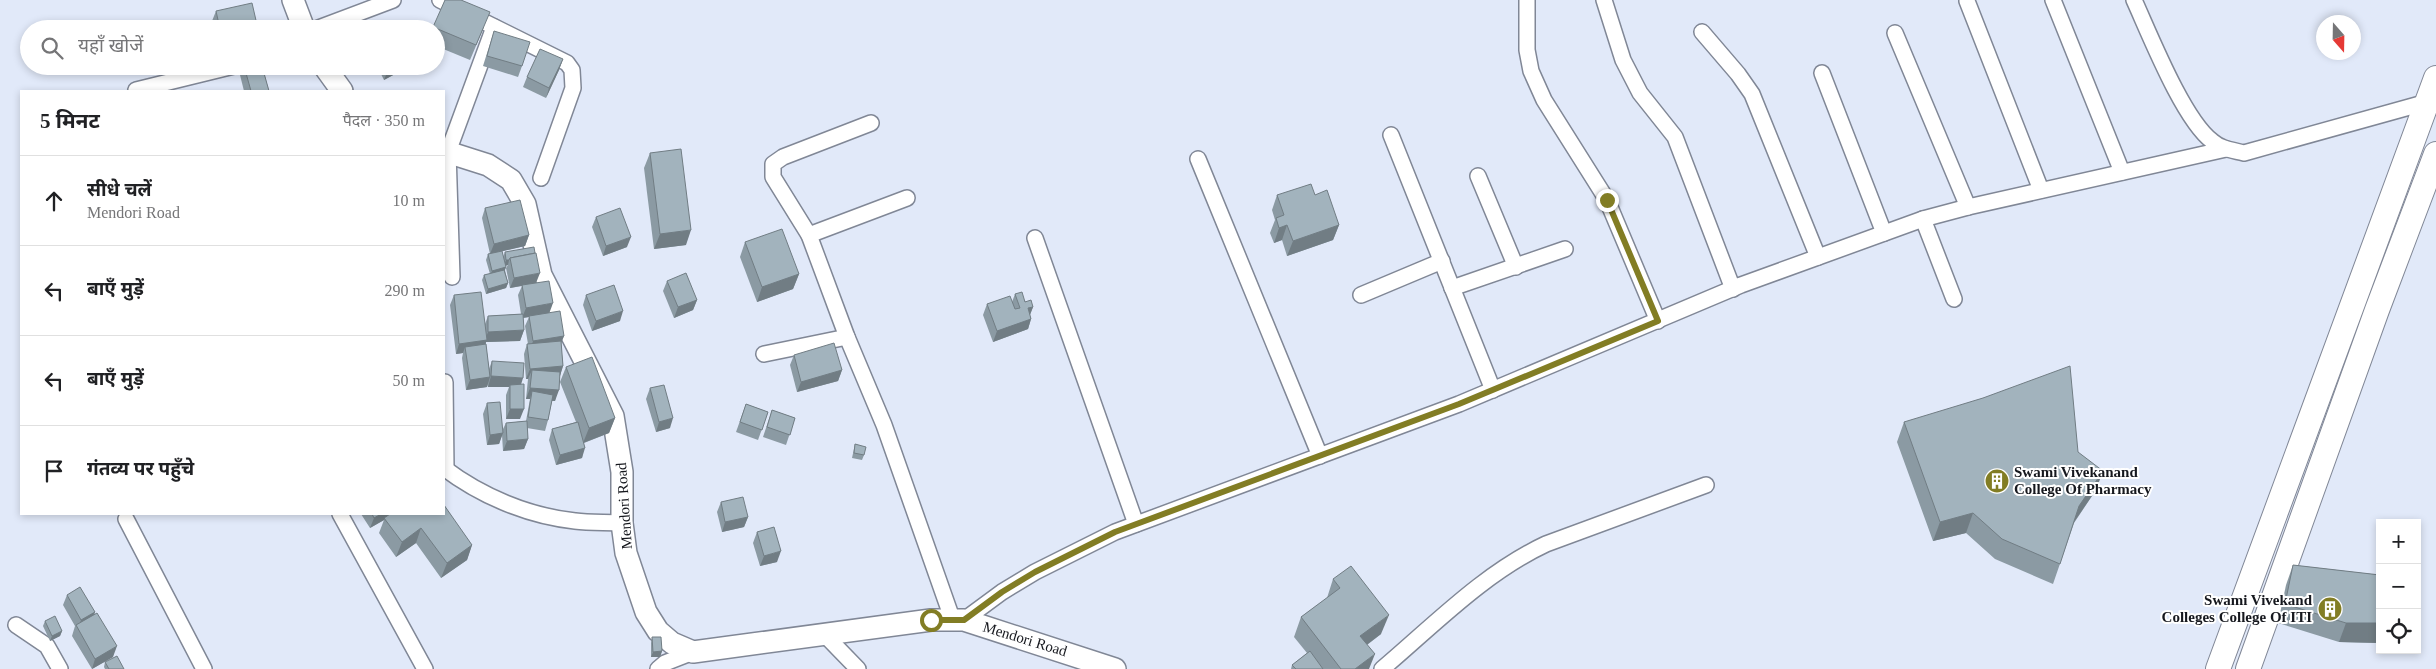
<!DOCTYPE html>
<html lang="hi">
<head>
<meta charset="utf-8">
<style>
	body { margin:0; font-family:"Times New Roman","Noto Sans Devanagari",serif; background:#f6f6f6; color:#202124 }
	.controls { position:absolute; right:15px; bottom:15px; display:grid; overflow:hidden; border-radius:0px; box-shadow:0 2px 8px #0003 }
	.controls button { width:45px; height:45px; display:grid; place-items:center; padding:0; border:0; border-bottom:1px solid #e0e0e0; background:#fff; color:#202124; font:25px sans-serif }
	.compass { position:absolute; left:2316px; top:15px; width:45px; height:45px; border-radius:50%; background:#fff; box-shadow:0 2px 8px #0003; rotate:160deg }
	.stop { position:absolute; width:15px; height:15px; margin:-11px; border:4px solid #827d24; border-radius:50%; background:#fff }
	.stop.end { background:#827d24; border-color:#fff; box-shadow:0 1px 5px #0008 }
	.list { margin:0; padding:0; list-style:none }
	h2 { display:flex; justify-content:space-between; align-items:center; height:65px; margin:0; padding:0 20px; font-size:21px }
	h2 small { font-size:16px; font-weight:400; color:#757577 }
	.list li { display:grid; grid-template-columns:32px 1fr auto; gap:15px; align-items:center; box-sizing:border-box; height:90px; padding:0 20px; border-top:1px solid #e0e0e0 }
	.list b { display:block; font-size:19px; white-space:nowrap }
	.list p { margin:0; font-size:16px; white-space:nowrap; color:#757577 }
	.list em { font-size:16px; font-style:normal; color:#757577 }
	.icon { flex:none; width:28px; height:28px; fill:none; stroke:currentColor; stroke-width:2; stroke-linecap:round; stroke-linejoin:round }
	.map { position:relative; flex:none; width:2436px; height:669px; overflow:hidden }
	.search { position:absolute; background:#fff; box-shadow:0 2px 8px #0003; left:20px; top:20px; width:425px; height:55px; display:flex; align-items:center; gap:12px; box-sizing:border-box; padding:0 18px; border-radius:28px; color:#757577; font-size:19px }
	.panel { position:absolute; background:#fff; box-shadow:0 2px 8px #0003; left:20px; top:90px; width:425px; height:425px; border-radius:0px }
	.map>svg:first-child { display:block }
</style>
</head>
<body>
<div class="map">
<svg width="2436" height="669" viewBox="0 0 2436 669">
	<rect width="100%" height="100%" fill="#e1e9f9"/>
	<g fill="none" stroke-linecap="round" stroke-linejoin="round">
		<defs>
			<g id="minor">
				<polyline points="440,0 567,63 572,70 573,88 541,178"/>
				<polyline points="1527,0 1527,50 1531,71 1544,100 1607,200 1658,321"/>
				<polyline points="1604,0 1623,60 1640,93 1675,137 1733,289"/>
				<polyline points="2053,0 2122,172"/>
				<path d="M 2134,0 C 2150,35 2183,119 2212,141 C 2221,149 2232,150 2244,153 L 2431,101"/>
				<polyline points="1967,1 2041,190"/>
				<polyline points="316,29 393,0"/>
				<polyline points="1702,32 1738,74 1752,94 1818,257"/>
				<polyline points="1895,33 1968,207"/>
				<polyline points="1822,73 1884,233"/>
				<polyline points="136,90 234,66"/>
				<polyline points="871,123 783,157 773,164 773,177 809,235 847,337 884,425 953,621"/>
				<polyline points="1391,135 1493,390"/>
				<polyline points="1198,159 1320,456"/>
				<polyline points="1478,176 1516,267"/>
				<polyline points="1923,219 1954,299"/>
				<polyline points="809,235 907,198"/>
				<polyline points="1035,238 1136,524"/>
				<polyline points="452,277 448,152 494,27"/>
				<polyline points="1452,288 1565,249"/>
				<polyline points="1361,295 1442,261"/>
				<polyline points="764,354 847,337"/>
				<polyline points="445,382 446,469"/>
				<path d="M 444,468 C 481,496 528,516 575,521 C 590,523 606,522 622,523"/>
				<polyline points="340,514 425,669"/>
				<polyline points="126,519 204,669"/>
				<polyline points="964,620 1002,592 1035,572 1115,532 1459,404 1741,285 1923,219 1968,207 2226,149"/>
				<polyline points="16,625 47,646 60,669"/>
				<polyline points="824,634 858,669"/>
				<polyline points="658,669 665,663 693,652"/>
				<path d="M 1382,669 C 1434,625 1484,573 1546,544 L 1706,485"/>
			</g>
			<g id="secondary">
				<polyline points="293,0 304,29"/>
				<polyline points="324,66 342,91"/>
				<polyline points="444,151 488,165 511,180 525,204 541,275 613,416 622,472 622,523 626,553 646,612 658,631 672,643 693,652 931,620 964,620 1115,669"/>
			</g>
			<g id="primary">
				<polyline points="2218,669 2436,78"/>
				<polyline points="2248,669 2377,310 2436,154"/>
			</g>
		</defs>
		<use href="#minor" stroke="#808796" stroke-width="18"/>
		<use href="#secondary" stroke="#808796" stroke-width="24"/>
		<use href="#primary" stroke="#808796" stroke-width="26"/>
		<use href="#minor" stroke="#fff" stroke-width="15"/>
		<use href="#secondary" stroke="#fff" stroke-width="21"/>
		<use href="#primary" stroke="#fff" stroke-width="24"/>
	</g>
	<g fill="#8b9aa3">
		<polygon points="445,0 484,27 470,60 436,46 436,29 433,29"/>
		<polygon points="216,11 258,29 214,29 212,21"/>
		<polygon points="494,31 522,66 518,77 483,66"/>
		<polygon points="563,59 559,70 546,98 523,87 527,77"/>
		<polygon points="243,66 262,66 269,91 244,91 240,75"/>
		<polygon points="377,66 407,66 406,68 384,80"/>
		<polygon points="650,153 686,245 654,249 644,168"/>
		<polygon points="1277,195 1315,195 1339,225 1333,240 1287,256 1282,240 1274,243 1270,233 1275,220 1272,210"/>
		<polygon points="485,208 529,235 525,246 502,251 503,257 505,252 537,282 549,313 564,336 561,342 563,366 560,375 555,401 552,401 548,420 545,431 527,428 528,439 524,449 503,451 502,435 499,444 487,445 483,414 487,403 502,431 506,423 526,421 530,399 526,399 528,379 526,379 524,354 527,344 528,344 525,326 529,317 523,318 524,330 520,341 486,342 486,344 489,369 492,361 521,384 520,419 506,419 506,395 509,387 488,387 488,384 487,387 466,390 462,358 463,353 456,354 450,305 454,295 485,324 488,316 521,314 518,295 522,286 510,288 506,268 508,265 505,266 506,267 505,270 508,283 506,288 486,294 482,280 484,275 490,274 486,260 488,254 490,254 482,218"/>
		<polygon points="596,217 627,247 603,256 592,227"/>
		<polygon points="745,242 799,274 793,289 757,302 740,257"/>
		<polygon points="667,281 697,300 693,310 674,318 663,291"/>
		<polygon points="1015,294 1033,307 1030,315 1031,319 1028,329 993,342 983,315 987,304 1012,302"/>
		<polygon points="586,295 620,321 592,331 583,305"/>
		<polygon points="794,355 842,370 838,381 797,392 790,365"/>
		<polygon points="566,367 615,418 609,433 584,443 582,458 556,465 549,440 552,429 576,422 560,382"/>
		<polygon points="650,388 670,428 656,432 646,399"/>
		<polygon points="746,404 768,412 758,440 736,432"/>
		<polygon points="772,410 795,418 786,445 763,437"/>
		<polygon points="1904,422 2078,452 2096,490 2074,523 2053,584 1995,559 1966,533 1933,541 1897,442"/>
		<polygon points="855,444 864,455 862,460 852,458"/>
		<polygon points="721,502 748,517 744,527 722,532 717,512"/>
		<polygon points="361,514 444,514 472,545 467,560 441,578 416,543 396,557 379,533 384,520 370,528"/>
		<polygon points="757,532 777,562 760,566 753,543"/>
		<polygon points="2293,565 2380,575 2380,643 2339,642 2278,623 2286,585"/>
		<polygon points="1333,579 1381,634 1367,645 1369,669 1291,669 1292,665 1307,653 1294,637 1301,617 1327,598"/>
		<polygon points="67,595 95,612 94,615 113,657 92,669 72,636 75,626 63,605"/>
		<polygon points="45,621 62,631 60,636 50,641 43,626"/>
		<polygon points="652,637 662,651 660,657 651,657 651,643"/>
		<polygon points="105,662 124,669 105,669 104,667"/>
	</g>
	<g fill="#717d84">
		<polygon points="563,59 559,70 546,98 549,88"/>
		<polygon points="394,66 407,66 406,68 384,80 388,70"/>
		<polygon points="1287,225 1282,240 1274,243 1279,228"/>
		<polygon points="1339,225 1333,240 1287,256 1293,241"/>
		<polygon points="691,230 686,245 654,249 660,234"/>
		<polygon points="529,235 525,246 490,254 494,244"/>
		<polygon points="631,237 627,247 603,256 606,246"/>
		<polygon points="506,260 509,260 508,265 504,266"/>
		<polygon points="506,267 504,272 490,276 492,271"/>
		<polygon points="540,273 536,283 510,288 514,278"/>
		<polygon points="799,274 793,289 757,302 762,287"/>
		<polygon points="508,283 506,288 486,294 488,289"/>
		<polygon points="697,300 693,310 674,318 678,307"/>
		<polygon points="553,303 549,314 522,318 526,308"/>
		<polygon points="1033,307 1029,317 1028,308"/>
		<polygon points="623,311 620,321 592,331 596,321"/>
		<polygon points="1031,319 1028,329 993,342 997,331"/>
		<polygon points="524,330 520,341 486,342 483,351 465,347 463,353 456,354 459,344 485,340 488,332"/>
		<polygon points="564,336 560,346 530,351 533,341"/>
		<polygon points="563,366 560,376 532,370 528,379 526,379 530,369"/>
		<polygon points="842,370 838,381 797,392 801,382"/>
		<polygon points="491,376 523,378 520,388 510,385 509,387 488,387"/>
		<polygon points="490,377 487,387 466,390 470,380"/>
		<polygon points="530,388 559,390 555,401 531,399 532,391 530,399 526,399"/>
		<polygon points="510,409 524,409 520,419 506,419"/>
		<polygon points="615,418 609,433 583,443 589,428"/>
		<polygon points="673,418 670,428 656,432 659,422"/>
		<polygon points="503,433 499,444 487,445 490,435"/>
		<polygon points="528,439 524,449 503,451 507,441"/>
		<polygon points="585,448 582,458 556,465 560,455"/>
		<polygon points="2103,471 2096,490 2072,525 2079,506"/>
		<polygon points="1973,513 1966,533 1933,541 1940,522"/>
		<polygon points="381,514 390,514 384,518 384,520 370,528 374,518"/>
		<polygon points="748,517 744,527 722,532 725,522"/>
		<polygon points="421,528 416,543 396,557 402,542"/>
		<polygon points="472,545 467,560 441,578 447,563"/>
		<polygon points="781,551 777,562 760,566 764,556"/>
		<polygon points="95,612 91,622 78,630 81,620"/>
		<polygon points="1389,615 1381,634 1353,655 1360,636"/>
		<polygon points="2346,623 2380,623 2380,643 2339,642"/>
		<polygon points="62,631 60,636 50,641 52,636"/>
		<polygon points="117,646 113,657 92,669 95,659"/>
		<polygon points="662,651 660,657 651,657 653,652"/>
		<polygon points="1375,654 1369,669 1355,669"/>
	</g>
	<g fill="#a2b3bd" stroke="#717d84">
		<polygon points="445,0 461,0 490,12 476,45 433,27"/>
		<polygon points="252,3 258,29 220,29 216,11"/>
		<polygon points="401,23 416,24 416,29 400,29"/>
		<polygon points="494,31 530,42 522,66 487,56"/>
		<polygon points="540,49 563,59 549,88 527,77"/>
		<polygon points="244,66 262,66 269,91 251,91"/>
		<polygon points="386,66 394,66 388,70"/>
		<polygon points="681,149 691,230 660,234 650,153"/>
		<polygon points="1311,184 1315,195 1327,190 1339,225 1293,241 1287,225 1279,228 1276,218 1284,215 1277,195"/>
		<polygon points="520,200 529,235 494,244 485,208"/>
		<polygon points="620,208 631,237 606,246 596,217"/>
		<polygon points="782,229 799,274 762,287 745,242"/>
		<polygon points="534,247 535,253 510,258 509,260 506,260 505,252"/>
		<polygon points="502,251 506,267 492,271 488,254"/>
		<polygon points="536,253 540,273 514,278 510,258"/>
		<polygon points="504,270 508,283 488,289 484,275"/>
		<polygon points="686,273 697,300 678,307 667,281"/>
		<polygon points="549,281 553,303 526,308 522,285"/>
		<polygon points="614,285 623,311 596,321 586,295"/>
		<polygon points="481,292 487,340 459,344 454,295"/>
		<polygon points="1022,292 1025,302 1031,300 1033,307 1028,308 1031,319 997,331 987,304 1010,296 1015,309 1020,308 1015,294"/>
		<polygon points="560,311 564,336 533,341 529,316"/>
		<polygon points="523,314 524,330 488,332 488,316"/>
		<polygon points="561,341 563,366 530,369 527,344"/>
		<polygon points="834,343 842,370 801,382 794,355"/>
		<polygon points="486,344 490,377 470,380 465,347"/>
		<polygon points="592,357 615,418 589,428 566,367"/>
		<polygon points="492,361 524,363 523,378 491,376"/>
		<polygon points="2070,366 2078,452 2103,471 2079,506 2060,564 2002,539 1973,513 1940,522 1904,422 1983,398"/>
		<polygon points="532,370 560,372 559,390 530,388"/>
		<polygon points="524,384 524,409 510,409 510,385"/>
		<polygon points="664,385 673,418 659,422 650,388"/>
		<polygon points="532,391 553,395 548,420 528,417"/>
		<polygon points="500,402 503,433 490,435 487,403"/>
		<polygon points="746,404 768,412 762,430 740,422"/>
		<polygon points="772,410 795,418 790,435 767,427"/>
		<polygon points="527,421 528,439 507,441 506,423"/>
		<polygon points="578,422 585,448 560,455 552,429"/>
		<polygon points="855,444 866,447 864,455 854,453"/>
		<polygon points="743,497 748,517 725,522 721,502"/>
		<polygon points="444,505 472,545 447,563 421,528 402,542 384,518 390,514 444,514"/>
		<polygon points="372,514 381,514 374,518"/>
		<polygon points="774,527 781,551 764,556 757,532"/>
		<polygon points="2293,565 2380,575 2380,623 2346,623 2285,604"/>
		<polygon points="1351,566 1389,615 1360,636 1375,654 1355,669 1341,669 1301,617 1340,588 1333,579"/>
		<polygon points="80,587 95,612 81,620 67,595"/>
		<polygon points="97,613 117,646 95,659 76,625"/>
		<polygon points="55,616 62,631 52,636 45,621"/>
		<polygon points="652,637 661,637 662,651 653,652"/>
		<polygon points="1310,651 1323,669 1296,669 1292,665"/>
		<polygon points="117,656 124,669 109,669 105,662"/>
	</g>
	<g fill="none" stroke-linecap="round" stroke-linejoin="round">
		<polyline stroke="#827d24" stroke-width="6" points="931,620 964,620 1002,592 1035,572 1115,532 1459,404 1658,321 1607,200"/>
	</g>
	<defs>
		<symbol id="building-disc" viewBox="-11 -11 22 22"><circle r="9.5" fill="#827d24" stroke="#fff"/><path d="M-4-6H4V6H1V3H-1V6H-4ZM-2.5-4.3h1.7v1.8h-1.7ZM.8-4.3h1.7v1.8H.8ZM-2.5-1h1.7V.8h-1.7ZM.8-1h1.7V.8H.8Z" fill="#fff"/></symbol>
	</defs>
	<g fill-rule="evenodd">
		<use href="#building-disc" x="1983" y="467" width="28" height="28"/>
		<use href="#building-disc" x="2316" y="595" width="28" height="28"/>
	</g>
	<g text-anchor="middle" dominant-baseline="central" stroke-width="4" stroke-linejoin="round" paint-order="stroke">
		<g font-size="15" font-weight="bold" fill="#16181e" stroke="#fff" text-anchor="start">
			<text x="2014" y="472">Swami Vivekanand<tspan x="2014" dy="17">College Of Pharmacy</tspan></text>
			<text x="2312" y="600" text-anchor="end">Swami Vivekand<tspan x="2312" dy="17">Colleges College Of ITI</tspan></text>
		</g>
		<g font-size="15" fill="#16181e" stroke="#fff">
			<text transform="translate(624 506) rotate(-94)">Mendori Road</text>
			<text transform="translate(1025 639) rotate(17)">Mendori Road</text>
		</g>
	</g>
</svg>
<div class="controls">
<button>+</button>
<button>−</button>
<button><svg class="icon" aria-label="locate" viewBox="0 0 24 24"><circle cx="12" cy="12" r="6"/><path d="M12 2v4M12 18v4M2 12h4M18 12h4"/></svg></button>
</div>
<svg class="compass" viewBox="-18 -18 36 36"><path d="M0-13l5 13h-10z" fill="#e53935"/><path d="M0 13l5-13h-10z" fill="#757577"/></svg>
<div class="stop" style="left:931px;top:620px"></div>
<div class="stop end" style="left:1607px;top:200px"></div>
<div class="search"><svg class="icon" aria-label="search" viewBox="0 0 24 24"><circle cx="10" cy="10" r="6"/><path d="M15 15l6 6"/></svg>यहाँ खोजें</div>
<section class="panel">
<h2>5 मिनट<small>पैदल · 350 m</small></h2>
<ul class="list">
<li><svg class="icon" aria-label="ahead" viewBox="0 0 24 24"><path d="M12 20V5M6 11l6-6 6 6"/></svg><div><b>सीधे चलें</b><p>Mendori Road</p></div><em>10 m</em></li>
<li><svg class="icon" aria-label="left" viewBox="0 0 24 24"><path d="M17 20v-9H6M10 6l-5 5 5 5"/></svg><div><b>बाएँ मुड़ें</b></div><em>290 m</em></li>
<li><svg class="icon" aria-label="left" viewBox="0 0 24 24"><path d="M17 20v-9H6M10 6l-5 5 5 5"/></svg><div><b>बाएँ मुड़ें</b></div><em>50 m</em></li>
<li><svg class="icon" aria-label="arrive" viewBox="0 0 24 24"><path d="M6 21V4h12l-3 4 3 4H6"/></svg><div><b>गंतव्य पर पहुँचे</b></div></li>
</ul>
</section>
</div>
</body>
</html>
